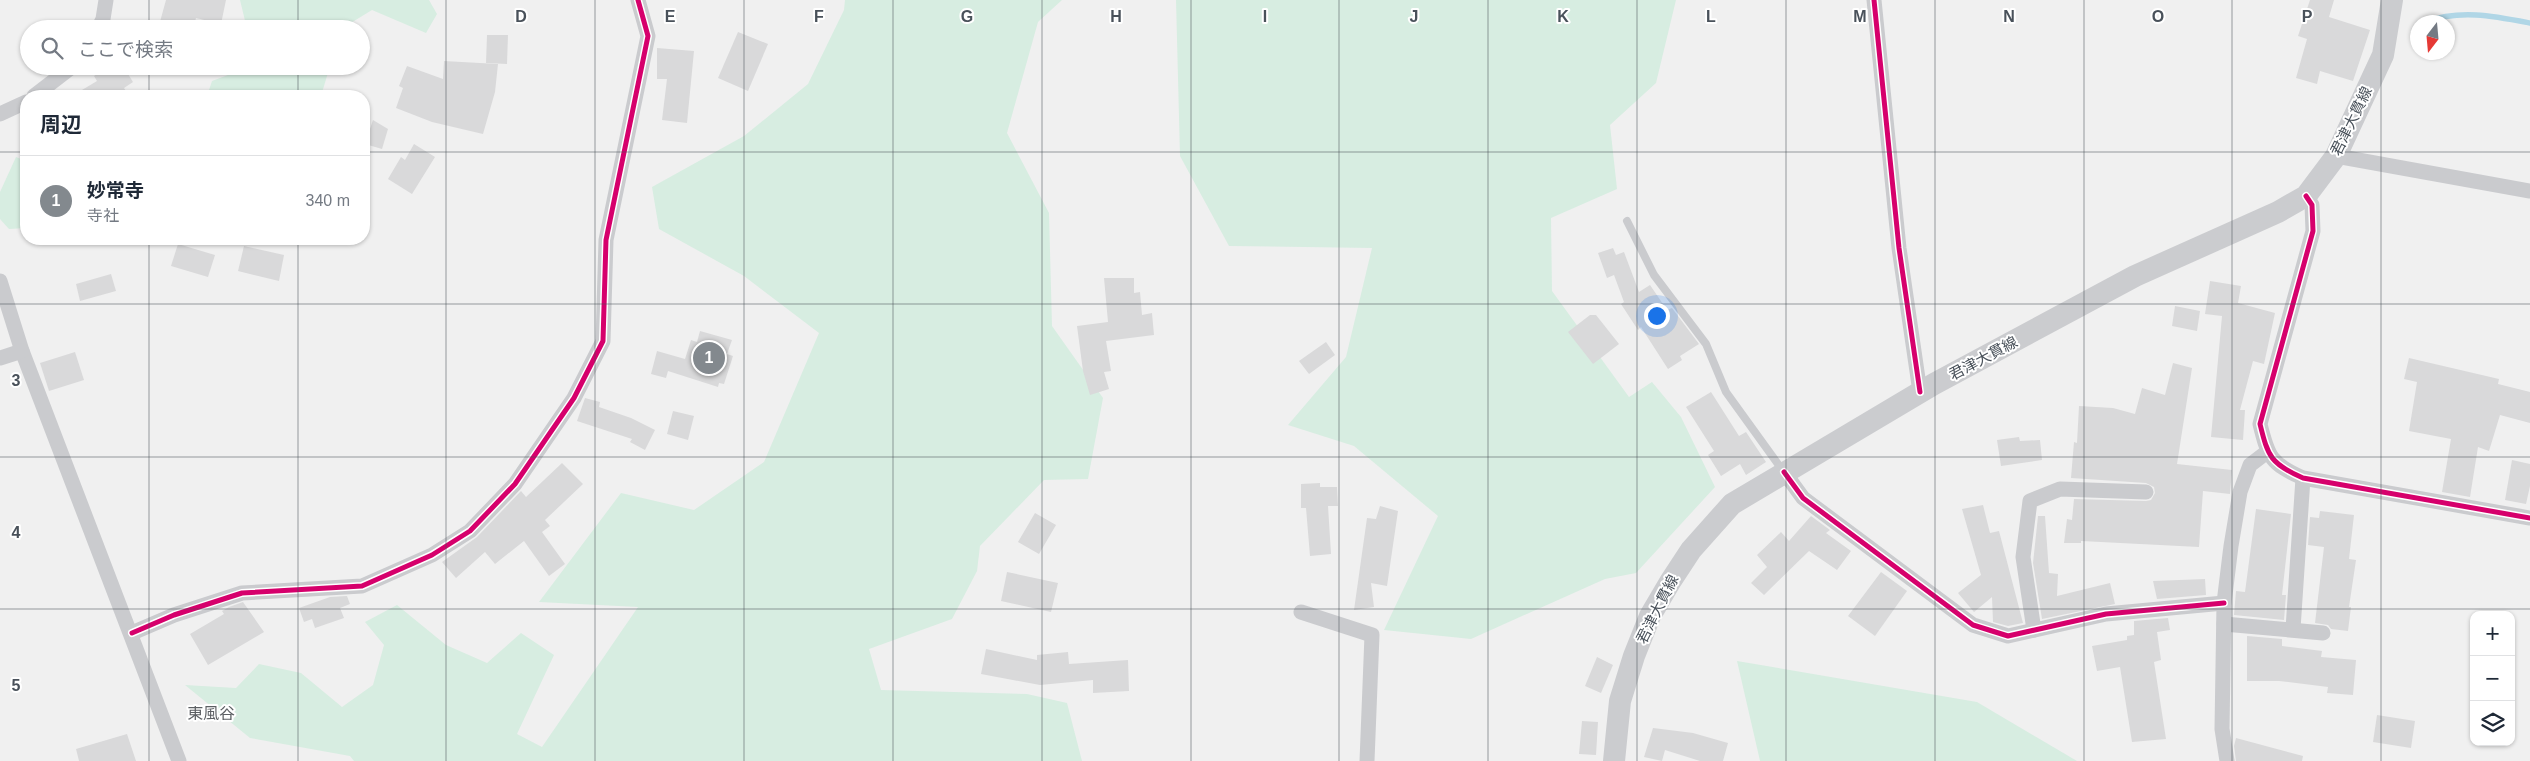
<!DOCTYPE html>
<html lang="ja">
<head>
<meta charset="utf-8">
<style>
	body { margin:0; font-family:Helvetica,"Noto Sans JP",sans-serif; background:#f6f6f7; color:#1f2937 }
	.controls { position:absolute; right:15px; bottom:15px; display:grid; overflow:hidden; border-radius:10px; box-shadow:0 1px 4px #0004 }
	.controls button { width:45px; height:45px; display:grid; place-items:center; padding:0; border:0; border-bottom:1px solid #e0e1e3; background:#fff; color:#1f2937; font:25px sans-serif }
	.compass { position:absolute; left:2410px; top:15px; width:45px; height:45px; border-radius:50%; background:#fff; box-shadow:0 1px 4px #0004; rotate:196deg }
	.you { position:absolute; left:1656px; top:315px; width:18px; height:18px; margin:-12px; border:4px solid #fff; border-radius:50%; background:#1a73e8; box-shadow:0 0 0 8px #1a73e833 }
	.badge { display:grid; place-items:center; width:32px; height:32px; border-radius:50%; background:#83898e; color:#fff; font-size:16px; font-weight:700 }
	.pin { position:absolute; translate:-50% -50%; border:2px solid #fff; box-shadow:0 1px 5px #0006 }
	.list { margin:0; padding:0; list-style:none }
	h2 { display:flex; justify-content:space-between; align-items:center; height:65px; margin:0; padding:0 20px; font-size:21px }
	h2 small { font-size:16px; font-weight:400; color:#747a83 }
	.list li { display:grid; grid-template-columns:32px 1fr auto; gap:15px; align-items:center; box-sizing:border-box; height:90px; padding:0 20px; border-top:1px solid #e0e1e3 }
	.list b { display:block; font-size:19px; white-space:nowrap }
	.list p { margin:0; font-size:16px; white-space:nowrap; color:#747a83 }
	.list em { font-size:16px; font-style:normal; color:#747a83 }
	.icon { flex:none; width:28px; height:28px; fill:none; stroke:currentColor; stroke-width:2; stroke-linecap:round; stroke-linejoin:round }
	.map { position:relative; flex:none; width:2530px; height:761px; overflow:hidden }
	.search { position:absolute; background:#fff; box-shadow:0 1px 4px #0004; left:20px; top:20px; width:350px; height:55px; display:flex; align-items:center; gap:12px; box-sizing:border-box; padding:0 18px; border-radius:28px; color:#747a83; font-size:19px }
	.panel { position:absolute; background:#fff; box-shadow:0 1px 4px #0004; left:20px; top:90px; width:350px; height:155px; border-radius:20px }
	.map>svg:first-child { display:block }
</style>
</head>
<body>
<div class="map">
<svg width="2530" height="761" viewBox="0 0 2530 761">
	<rect width="100%" height="100%" fill="#f0f0f0"/>
	<g fill="#d7ede1">
		<polygon points="240,0 429,0 437,14 426,33 372,10 341,29 247,29"/>
		<polygon points="845,0 1062,0 1038,22 1007,133 1049,213 1052,326 1103,398 1088,479 1044,480 980,546 977,571 952,619 869,649 881,690 1027,694 1067,703 1082,761 354,761 350,756 250,738 185,685 236,688 259,664 301,673 342,707 373,685 384,645 365,622 397,605 446,645 487,663 521,633 554,655 517,734 542,747 638,607 539,602 621,493 694,510 764,462 819,333 744,276 659,229 652,187 744,136 808,84 844,10"/>
		<polygon points="1176,0 1676,0 1656,83 1610,125 1617,189 1551,218 1552,291 1629,397 1652,382 1681,417 1715,487 1636,573 1605,579 1471,639 1384,630 1438,516 1354,446 1288,425 1346,357 1372,248 1229,246 1180,156"/>
		<polygon points="252,66 330,66 321,96 207,96 212,81"/>
		<polygon points="16,157 26,161 26,228 9,229 0,219 0,192"/>
		<polygon points="1737,661 1977,702 2077,761 1760,761"/>
	</g>
	<g fill="none" stroke-linecap="round" stroke-linejoin="round">
		<path stroke="#b0d6e6" stroke-width="5.5" d="M 2425,22 C 2460,9 2494,16 2530,23"/>
	</g>
	<g fill="#d9d9da">
		<polygon points="166,0 226,0 221,24 196,18 193,29 158,29"/>
		<polygon points="2310,0 2334,0 2329,17 2370,30 2353,81 2320,71 2317,84 2296,78 2307,39 2298,36"/>
		<polygon points="738,32 768,44 748,91 718,78"/>
		<polygon points="487,35 508,35 507,64 486,63"/>
		<polygon points="657,48 694,51 687,123 662,120 667,79 657,79"/>
		<polygon points="444,61 498,64 495,92 483,134 432,122 396,108 403,88 399,86 407,66 443,79"/>
		<polygon points="110,66 123,66 133,82 124,88 129,96 72,96 97,81 94,76"/>
		<polygon points="373,120 388,129 382,149 365,144"/>
		<polygon points="414,144 435,157 412,194 388,179 401,157 405,160"/>
		<polygon points="178,244 215,255 208,277 171,266"/>
		<polygon points="244,246 284,255 279,281 238,271"/>
		<polygon points="1613,248 1616,255 1624,252 1639,292 1650,285 1667,310 1672,308 1699,344 1680,356 1682,360 1668,369 1641,327 1638,330 1621,304 1624,302 1614,275 1607,278 1598,253"/>
		<polygon points="111,274 116,291 80,301 76,284"/>
		<polygon points="1104,278 1134,278 1134,293 1140,292 1142,315 1152,313 1154,335 1106,341 1111,371 1104,372 1109,389 1090,395 1083,371 1077,326 1108,322"/>
		<polygon points="2210,281 2241,286 2238,303 2275,313 2264,364 2253,361 2240,410 2245,410 2243,440 2211,437 2222,316 2205,314"/>
		<polygon points="2175,306 2200,311 2197,331 2172,326"/>
		<polygon points="1590,315 1596,315 1619,344 1593,364 1568,332"/>
		<polygon points="700,331 732,340 727,354 733,356 724,384 719,383 718,387 668,371 666,378 651,374 657,351 685,359 691,340 697,342"/>
		<polygon points="1326,342 1335,355 1309,374 1299,361"/>
		<polygon points="75,352 84,380 49,391 40,363"/>
		<polygon points="2409,358 2499,379 2498,384 2530,392 2530,423 2500,415 2489,451 2478,447 2470,497 2442,492 2451,439 2409,431 2417,382 2404,379"/>
		<polygon points="2173,363 2192,368 2177,464 2232,470 2230,494 2203,491 2199,547 2081,541 2081,543 2064,543 2067,519 2072,520 2074,499 2146,501 2151,500 2155,493 2154,487 2146,483 2071,478 2074,442 2077,443 2079,406 2113,408 2135,414 2142,388 2165,395"/>
		<polygon points="1711,392 1739,436 1746,432 1766,462 1746,475 1740,464 1721,476 1708,455 1714,451 1686,407"/>
		<polygon points="585,398 600,402 599,407 631,418 655,430 645,450 630,442 632,439 577,421"/>
		<polygon points="673,411 694,416 688,440 667,434"/>
		<polygon points="2019,437 2020,441 2040,440 2042,460 2001,466 1997,440"/>
		<polygon points="2512,460 2530,464 2530,486 2526,504 2505,500"/>
		<polygon points="562,463 583,484 545,520 550,526 542,532 565,564 549,576 524,541 495,564 485,552 456,578 442,562 477,537 521,491 526,497"/>
		<polygon points="1320,483 1320,487 1337,487 1338,506 1328,506 1331,554 1310,556 1306,508 1301,508 1301,484"/>
		<polygon points="1983,505 1990,533 1999,531 2023,623 2008,626 1993,622 1992,597 1974,612 1958,593 1981,575 1962,509"/>
		<polygon points="1380,506 1398,511 1387,586 1371,583 1374,607 1354,610 1367,518 1376,519"/>
		<polygon points="2256,509 2291,514 2282,595 2286,595 2284,620 2234,615 2236,591 2245,592"/>
		<polygon points="2320,511 2354,515 2349,559 2356,560 2349,607 2351,607 2348,631 2331,629 2328,625 2315,623 2324,547 2308,545 2310,517 2319,518"/>
		<polygon points="1035,513 1056,525 1039,554 1018,542"/>
		<polygon points="1811,516 1830,530 1826,533 1851,551 1837,570 1809,551 1764,595 1751,583 1767,567 1757,555 1781,532 1789,541"/>
		<polygon points="2038,516 2045,516 2049,573 2058,574 2057,596 2110,583 2115,604 2042,619 2033,563"/>
		<polygon points="1007,572 1058,583 1051,612 1001,601"/>
		<polygon points="1881,572 1907,591 1875,636 1848,616"/>
		<polygon points="2205,579 2206,595 2157,599 2153,581"/>
		<polygon points="347,596 350,604 340,608 344,618 315,628 312,619 304,622 299,608 330,597"/>
		<polygon points="243,602 264,632 208,665 190,634 224,614 222,611 229,607"/>
		<polygon points="2168,618 2170,630 2157,632 2161,660 2154,662 2166,739 2132,742 2120,667 2097,671 2092,646 2127,640 2127,636 2134,635 2134,621"/>
		<polygon points="2247,636 2282,639 2282,646 2322,651 2321,657 2356,660 2353,695 2327,693 2328,687 2279,681 2247,681"/>
		<polygon points="986,649 1037,660 1037,655 1068,652 1069,664 1128,660 1129,691 1093,693 1093,680 1040,685 981,674"/>
		<polygon points="1597,657 1613,665 1601,693 1585,686"/>
		<polygon points="2377,715 2415,721 2411,748 2373,742"/>
		<polygon points="1582,721 1598,722 1596,755 1579,754"/>
		<polygon points="1653,728 1693,733 1728,743 1723,761 1700,761 1665,750 1662,761 1644,757"/>
		<polygon points="127,734 136,761 79,761 76,749"/>
		<polygon points="2236,738 2303,756 2302,761 2236,761 2234,746"/>
	</g>
	<g fill="none" stroke-linecap="round" stroke-linejoin="round">
		<polyline stroke="#cacbce" stroke-width="8" points="1627,221 1654,275 1706,344 1726,392 1783,471"/>
		<g stroke="#cacbce" stroke-width="15">
			<polyline points="1874,0 1899,248 1920,392"/>
			<polyline points="98,29 103,19 106,0"/>
			<polyline points="34,96 73,66"/>
			<polyline points="0,114 26,102"/>
			<polyline points="2336,156 2530,191"/>
			<path d="M 2306,196 L 2312,205 L 2313,231 L 2260,424 C 2268,457 2271,464 2303,478 L 2530,518"/>
			<polyline points="0,281 22,351 179,761"/>
			<polyline points="0,358 22,351"/>
			<polyline points="1784,472 1803,498 1973,625 2008,636 2106,614 2224,603"/>
			<polyline points="1301,612 1372,635 1367,761"/>
			<polyline points="2224,624 2323,633"/>
			<polyline points="2293,629 2303,478"/>
			<polyline points="2034,630 2023,557 2030,501 2060,489 2146,492"/>
			<polyline points="132,633 174,615 242,593 362,586 432,555 470,531 515,484 574,398 603,341 606,240 648,36 638,0"/>
			<polyline points="2227,761 2222,729 2224,603 2231,546 2240,492 2250,465 2267,452"/>
		</g>
		<polyline stroke="#cbcccf" stroke-width="22" points="1614,761 1620,701 1634,656 1650,616 1670,582 1691,550 1732,504 1934,384 2135,276 2278,212 2306,196 2336,156 2383,55 2392,0"/>
		<defs>
			<g id="cycleway">
				<polyline points="1874,0 1899,248 1920,392"/>
				<path d="M 2306,196 L 2312,205 L 2313,231 L 2260,424 C 2268,457 2271,464 2303,478 L 2530,518"/>
				<polyline points="1784,472 1803,498 1973,625 2008,636 2106,614 2224,603"/>
				<polyline points="132,633 174,615 242,593 362,586 432,555 470,531 515,484 574,398 603,341 606,240 648,36 638,0"/>
			</g>
		</defs>
		<use href="#cycleway" stroke="#fff" stroke-width="8"/>
		<use href="#cycleway" stroke="#d6006c" stroke-width="5"/>
	</g>
	<path fill="none" stroke="#49515a" stroke-width="1" stroke-opacity="0.55" d="M 149,0 L 149,29M 298,0 L 298,29M 446,0 L 446,761M 595,0 L 595,761M 744,0 L 744,761M 893,0 L 893,761M 1042,0 L 1042,761M 1191,0 L 1191,761M 1339,0 L 1339,761M 1488,0 L 1488,761M 1637,0 L 1637,761M 1786,0 L 1786,761M 1935,0 L 1935,761M 2084,0 L 2084,761M 2232,0 L 2232,761M 2381,0 L 2381,761M 149,66 L 149,96M 298,66 L 298,96M 0,152 L 26,152M 364,152 L 2530,152M 149,239 L 149,761M 298,239 L 298,761M 0,304 L 2530,304M 0,457 L 2530,457M 0,609 L 2530,609"/>
	<g text-anchor="middle" dominant-baseline="central" stroke-width="4" stroke-linejoin="round" paint-order="stroke">
		<g font-size="15" fill="#49515a" stroke="#fff">
			<text transform="translate(2351 121) rotate(-64)">君津大貫線</text>
			<text transform="translate(1983 358) rotate(-28)">君津大貫線</text>
			<text transform="translate(1657 609) rotate(-63)">君津大貫線</text>
		</g>
		<g font-size="16" fill="#5c5f63" stroke="#fff">
			<text x="211" y="713">東風谷</text>
		</g>
	</g>
	<g font-size="16" text-anchor="middle" font-weight="bold" fill="#49515a" stroke="#fff" stroke-width="4" stroke-linejoin="round" paint-order="stroke">
		<text x="521" y="22">D</text>
		<text x="670" y="22">E</text>
		<text x="819" y="22">F</text>
		<text x="967" y="22">G</text>
		<text x="1116" y="22">H</text>
		<text x="1265" y="22">I</text>
		<text x="1414" y="22">J</text>
		<text x="1563" y="22">K</text>
		<text x="1711" y="22">L</text>
		<text x="1860" y="22">M</text>
		<text x="2009" y="22">N</text>
		<text x="2158" y="22">O</text>
		<text x="2307" y="22">P</text>
		<text x="16" y="386">3</text>
		<text x="16" y="538">4</text>
		<text x="16" y="691">5</text>
	</g>
</svg>
<div class="controls">
<button>+</button>
<button>−</button>
<button><svg class="icon" aria-label="layers" viewBox="0 0 24 24"><path d="M12 4l9 5-9 5-9-5zM3 14l9 5 9-5"/></svg></button>
</div>
<svg class="compass" viewBox="-18 -18 36 36"><path d="M0-13l5 13h-10z" fill="#e53935"/><path d="M0 13l5-13h-10z" fill="#747a83"/></svg>
<div class="you"></div>
<div class="pin badge" style="left:709px;top:358px">1</div>
<div class="search"><svg class="icon" aria-label="search" viewBox="0 0 24 24"><circle cx="10" cy="10" r="6"/><path d="M15 15l6 6"/></svg>ここで検索</div>
<section class="panel">
<h2>周辺<small></small></h2>
<ul class="list">
<li><span class="badge">1</span><div><b>妙常寺</b><p>寺社</p></div><em>340 m</em></li>
</ul>
</section>
</div>
</body>
</html>
